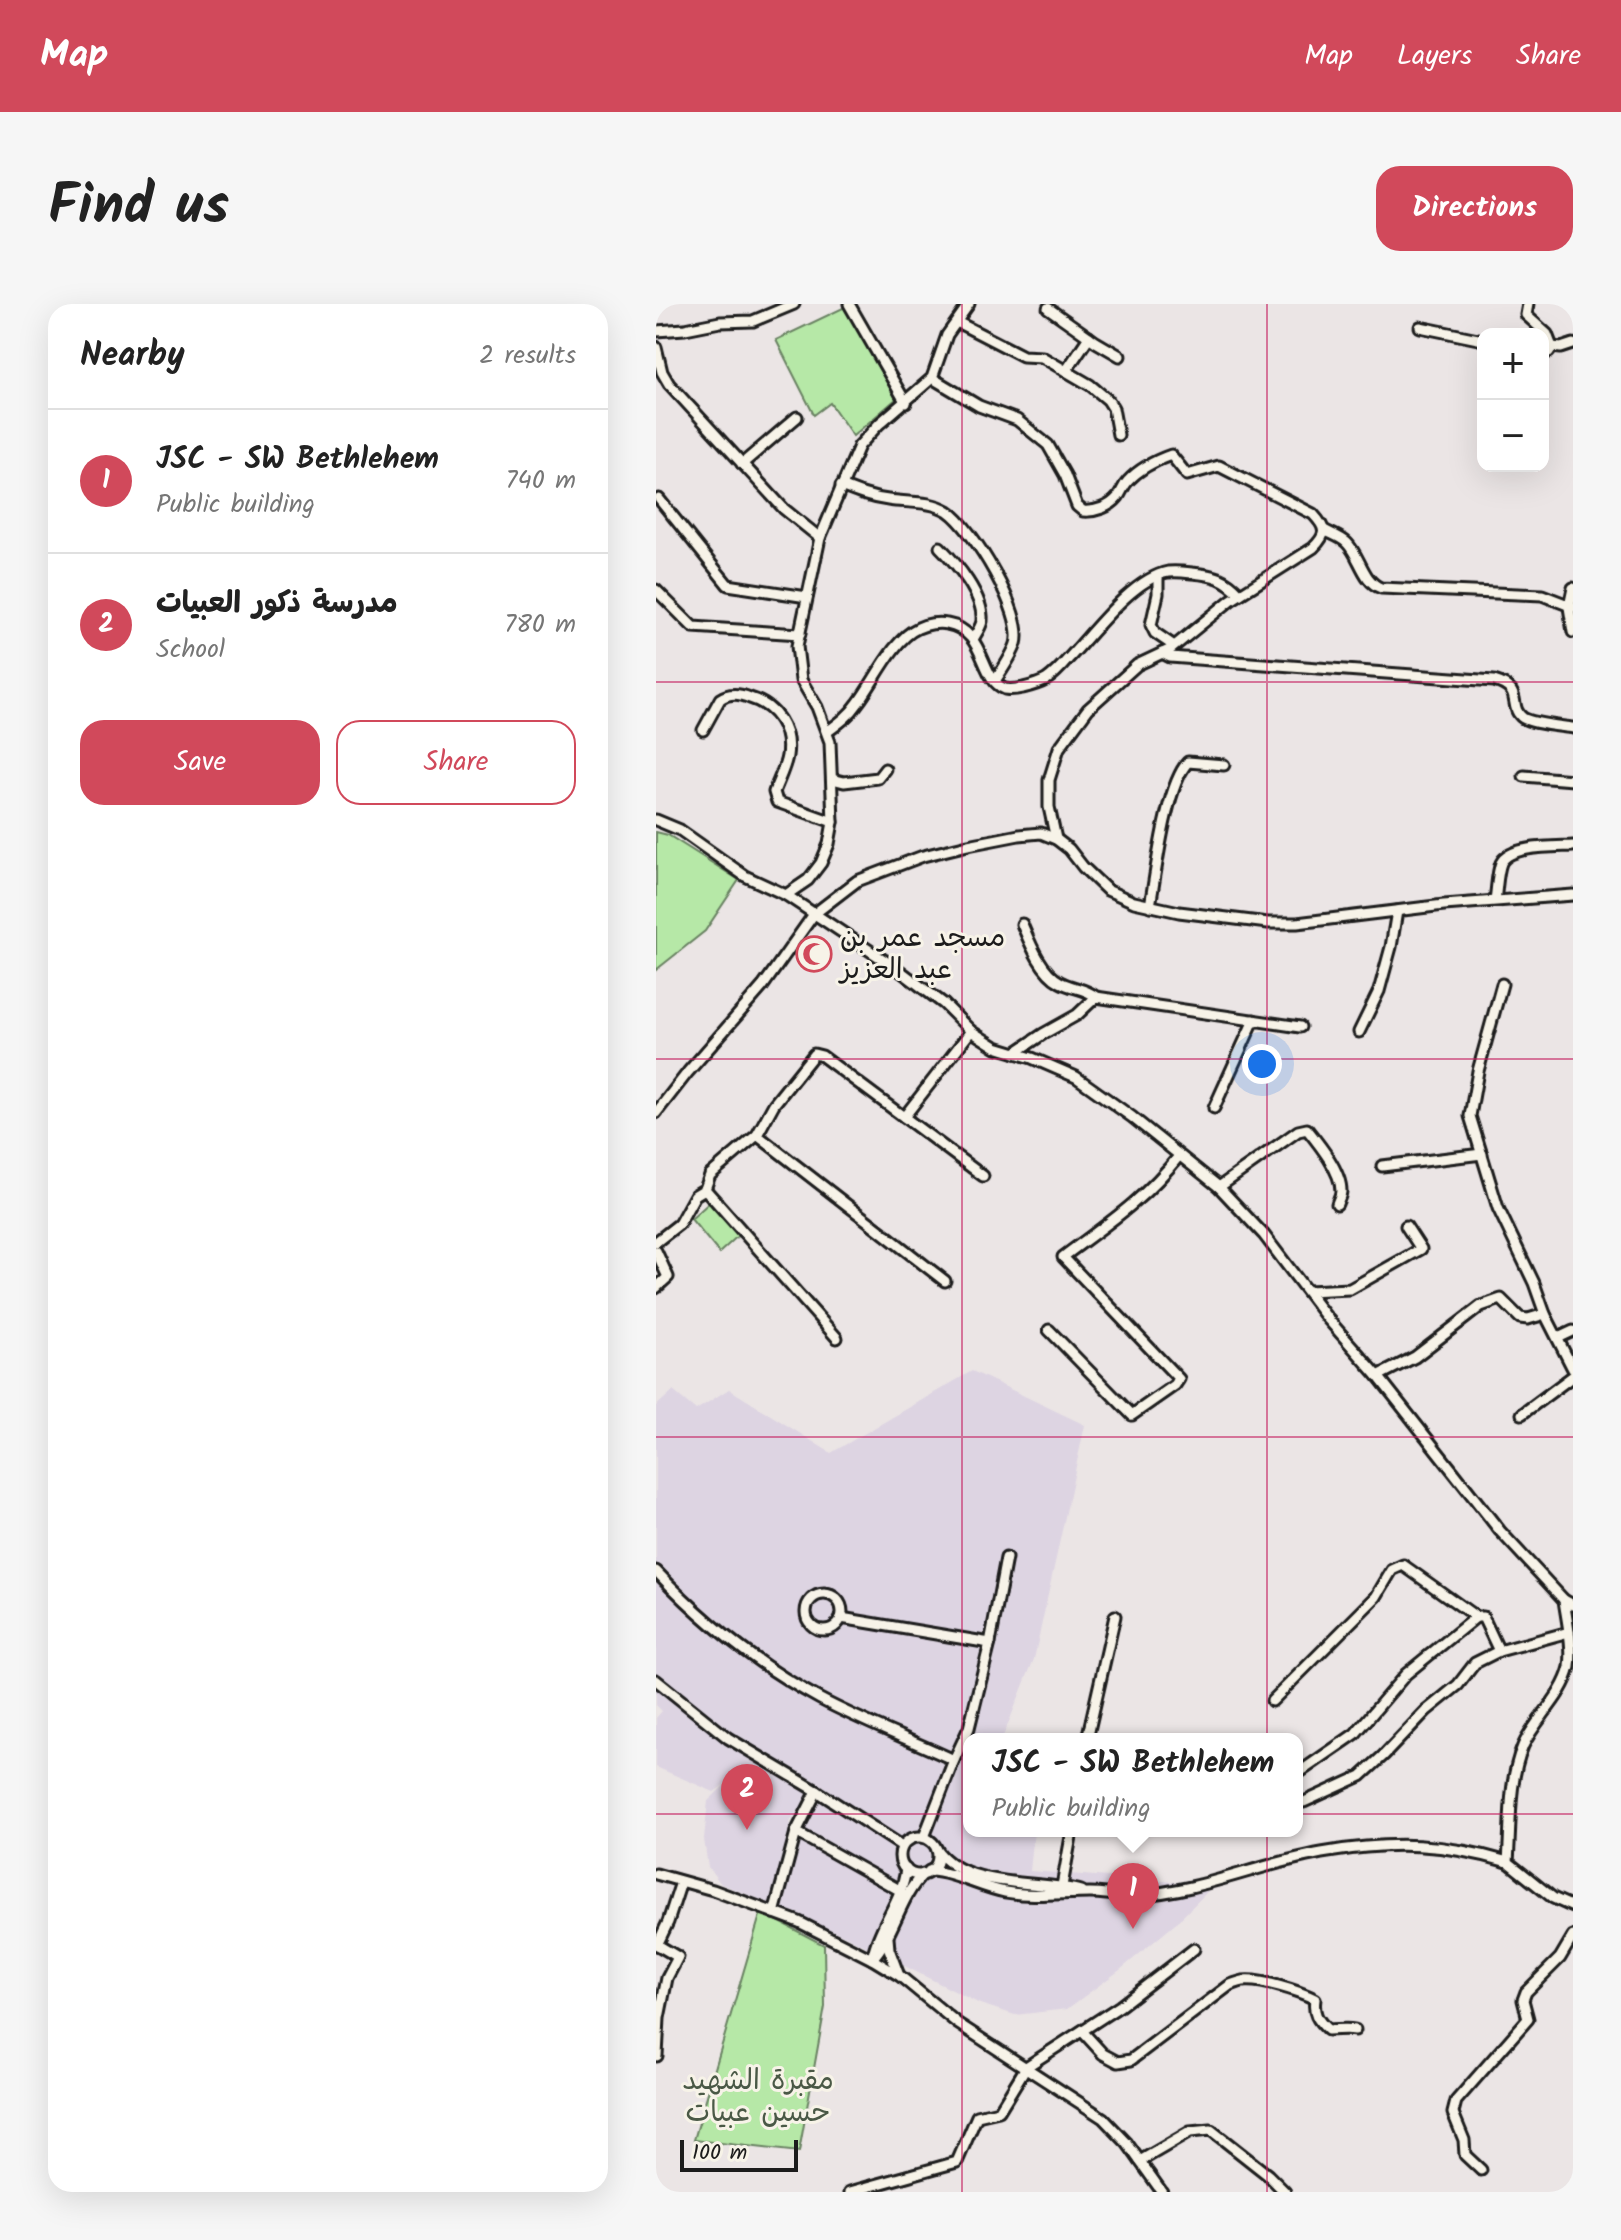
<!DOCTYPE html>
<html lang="en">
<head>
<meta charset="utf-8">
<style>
	body { margin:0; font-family:Kalam,"Playpen Sans Arabic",sans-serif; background:#f6f6f6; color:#222 }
	.controls { position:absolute; right:24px; top:24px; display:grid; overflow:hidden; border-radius:16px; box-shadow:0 8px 32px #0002 }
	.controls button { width:72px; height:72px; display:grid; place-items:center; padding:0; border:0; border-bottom:2px solid #e0e0e0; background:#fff; color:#222; font:40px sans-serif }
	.scale { position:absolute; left:24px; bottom:20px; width:118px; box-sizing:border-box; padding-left:8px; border:4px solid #1c1c1c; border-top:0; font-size:22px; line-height:28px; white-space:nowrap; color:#1c1c1c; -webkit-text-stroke:6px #f7f3e8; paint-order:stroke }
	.you { position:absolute; left:606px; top:760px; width:28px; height:28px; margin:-20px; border:6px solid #fff; border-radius:50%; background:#1a73e8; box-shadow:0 0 0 12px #1a73e833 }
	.badge { display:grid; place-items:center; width:52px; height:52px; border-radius:50%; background:#d1495b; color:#fff; font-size:26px; font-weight:700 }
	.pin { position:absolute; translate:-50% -66px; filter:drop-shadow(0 2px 4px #0008) }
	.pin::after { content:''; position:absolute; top:42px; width:28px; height:24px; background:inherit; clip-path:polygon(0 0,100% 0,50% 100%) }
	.popup { position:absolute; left:307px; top:1429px; width:340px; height:104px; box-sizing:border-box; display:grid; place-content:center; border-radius:16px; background:#fff; filter:drop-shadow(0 2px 6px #0005); font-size:26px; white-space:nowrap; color:#767676 }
	.popup b { font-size:30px; color:#222 }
	.popup::after { content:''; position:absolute; left:50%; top:100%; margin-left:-16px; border:16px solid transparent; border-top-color:#fff }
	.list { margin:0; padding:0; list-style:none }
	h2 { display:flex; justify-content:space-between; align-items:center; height:104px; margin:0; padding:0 32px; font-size:34px }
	h2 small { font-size:26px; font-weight:400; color:#767676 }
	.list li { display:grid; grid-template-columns:52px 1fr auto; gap:24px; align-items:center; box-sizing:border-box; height:144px; padding:0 32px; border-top:2px solid #e0e0e0 }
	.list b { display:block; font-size:30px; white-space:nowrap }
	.list p { margin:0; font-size:26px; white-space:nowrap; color:#767676 }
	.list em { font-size:26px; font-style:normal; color:#767676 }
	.actions { display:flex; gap:16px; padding:24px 32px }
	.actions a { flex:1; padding:18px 0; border:2px solid #d1495b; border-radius:24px; text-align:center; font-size:28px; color:#d1495b }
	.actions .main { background:#d1495b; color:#fff }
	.map { position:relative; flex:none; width:917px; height:1888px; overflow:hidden; border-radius:24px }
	header { display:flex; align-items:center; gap:48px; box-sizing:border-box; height:112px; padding:0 40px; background:#d1495b; color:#fff }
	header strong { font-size:38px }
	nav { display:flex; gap:44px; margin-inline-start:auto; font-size:28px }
	.intro { display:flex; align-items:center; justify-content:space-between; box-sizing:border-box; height:192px; padding:0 48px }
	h1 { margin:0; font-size:56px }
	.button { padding:20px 36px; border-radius:24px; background:#d1495b; color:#fff; font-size:28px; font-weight:700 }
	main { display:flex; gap:48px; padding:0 48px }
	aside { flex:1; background:#fff; border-radius:24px; box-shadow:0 8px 32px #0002 }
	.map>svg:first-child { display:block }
</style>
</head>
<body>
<header>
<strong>Map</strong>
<nav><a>Map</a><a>Layers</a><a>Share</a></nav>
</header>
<div class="intro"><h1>Find us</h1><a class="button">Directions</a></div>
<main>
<aside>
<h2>Nearby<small>2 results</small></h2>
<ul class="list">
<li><span class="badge">1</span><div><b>JSC - SW Bethlehem</b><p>Public building</p></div><em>740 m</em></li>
<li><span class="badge">2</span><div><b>مدرسة ذكور العبيات</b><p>School</p></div><em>780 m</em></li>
</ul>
<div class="actions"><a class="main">Save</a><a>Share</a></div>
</aside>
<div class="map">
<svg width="917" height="1888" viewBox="0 0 917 1888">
	<rect width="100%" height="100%" fill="#ebe5e5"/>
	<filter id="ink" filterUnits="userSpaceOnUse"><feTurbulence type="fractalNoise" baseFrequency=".0125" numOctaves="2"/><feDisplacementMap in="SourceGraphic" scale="16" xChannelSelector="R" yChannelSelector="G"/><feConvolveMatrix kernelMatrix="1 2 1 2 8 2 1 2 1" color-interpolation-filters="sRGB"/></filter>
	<g filter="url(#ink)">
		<polygon fill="#ddd4e2" points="316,1067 429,1121 378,1355 346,1435 313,1435 313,1527 378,1527 374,1567 558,1581 518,1621 464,1666 411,1705 359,1711 324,1700 189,1632 126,1605 146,1502 135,1516 115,1600 65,1580 52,1563 48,1535 52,1497 73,1477 58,1488 0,1463 0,1414 6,1407 0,1401 0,1102 17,1087 40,1106 73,1085 175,1149"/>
		<g fill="#b6e8a7" stroke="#698262" stroke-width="2">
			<polygon points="189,3 240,95 197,132 174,99 158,111 120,36"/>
			<polygon points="0,528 12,531 83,576 49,627 0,666"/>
			<polygon points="55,897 85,929 63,949 35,915"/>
			<polygon points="105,1608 168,1641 169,1703 143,1848 38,1836"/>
		</g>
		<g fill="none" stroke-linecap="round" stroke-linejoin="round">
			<defs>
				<g id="minor">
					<polyline points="193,0 250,99"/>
					<polyline points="872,0 870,11 891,30 896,43 893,48 887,49"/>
					<polyline points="392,4 440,38 464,52"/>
					<polyline points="301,18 367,52 386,53 434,81 452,96 457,104 462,131"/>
					<polyline points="764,23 827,36"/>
					<polyline points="0,27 29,25 64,18 97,17 138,0"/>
					<polyline points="0,43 6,68 13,80 128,205 164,234"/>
					<polyline points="896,43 905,44 917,40"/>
					<polyline points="410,67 433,33"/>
					<path d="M 276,74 L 323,102 L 361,116 L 392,141 L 409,171 L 421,202 L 427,207 C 439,208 454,203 462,193 C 466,188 467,182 472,177 C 484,164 498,157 515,151 L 531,171 L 563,162 L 657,210 C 671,225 671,230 657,244 L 575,296 L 515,345 L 481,361 L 432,405 L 403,444 L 393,476 L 393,503 L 400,535"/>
					<polyline points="86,160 141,113"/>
					<path d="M 185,182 C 200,188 215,194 232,196 C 251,199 274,196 292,207 C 317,224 369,310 360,340 C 356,352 346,366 339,377"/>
					<polyline points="3,195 72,281 151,293"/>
					<path d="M 668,226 C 675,230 685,233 691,239 C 704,252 707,278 725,284 L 886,291 L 917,303"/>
					<path d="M 284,243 C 300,259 328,292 326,317 C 325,323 320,330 317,335"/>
					<polyline points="502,272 502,290 495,321 499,329 518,342"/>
					<polyline points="917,284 913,303 917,328"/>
					<polyline points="0,286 37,323 144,330"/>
					<path d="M 506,349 L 514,353 L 838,377 C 869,386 851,402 867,414 C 877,420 904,422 917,424"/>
					<path d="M 47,426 L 64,395 C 74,388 84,390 94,394 C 120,402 135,425 131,452 C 129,464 122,477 118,488 L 121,498 L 177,518"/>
					<path d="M 171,428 C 183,419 194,411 202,399 C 219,377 237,335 262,324 C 270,320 282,318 291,320 C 331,327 323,375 349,385 C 355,386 362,385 367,384 C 375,382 383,380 390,376 C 399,370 406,362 412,355 C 437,329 476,275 512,268 C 520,267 528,268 536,269 C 559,271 569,274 584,290"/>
					<polyline points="868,472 917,476"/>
					<polyline points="176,475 188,478 222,474 229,465"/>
					<polyline points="0,516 24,526 89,572 130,591 243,666 288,700 315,727 340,743 376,754 420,773 476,813 563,883 608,931 671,1014 722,1072 844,1227 908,1296 917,1301"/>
					<polyline points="130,591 152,576 165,559 173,540 177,518 174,438 161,403 145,376 141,342 164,234 203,142 223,120 276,74 291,31 313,0"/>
					<path d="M 839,596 C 841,585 841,569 845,559 C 854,541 899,543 917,542"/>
					<path d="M 494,602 C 500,568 510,481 532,458 L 568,461"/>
					<path d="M 366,620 C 374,639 385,668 404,678 C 417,685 429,684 440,693 L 644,723"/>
					<polyline points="846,680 822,767 814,812 842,904 878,979 889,1010 917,1065"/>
					<polyline points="703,728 723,687 735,643 741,607"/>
					<polyline points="359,749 387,730 421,711 440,693"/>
					<polyline points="558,804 598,716"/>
					<polyline points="0,809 32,768 107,682 158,610 201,577 267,552 312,541 363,531 385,529 400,535 413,545 427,563 451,586 478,598 523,608 612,619 641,619 788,601 917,591"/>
					<polyline points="248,813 315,727"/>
					<polyline points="101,831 289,977"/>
					<polyline points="726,862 826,850"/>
					<path d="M 563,883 L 642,827 L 651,825 C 663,840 685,867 685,887 C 685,892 682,896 681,900"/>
					<polyline points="49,885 181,1034"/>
					<polyline points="0,938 23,920 39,891 49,885 54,871 101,831 118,800 158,750 166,752 327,872"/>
					<polyline points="0,947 12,973 0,984"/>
					<polyline points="651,987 694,985 765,945 750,922"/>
					<path d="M 393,1026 L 476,1111 L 519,1081 L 523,1075 L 407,953 C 451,920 488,896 523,852"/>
					<polyline points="902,1034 917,1027"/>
					<polyline points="722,1072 759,1053 825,1002 845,995 864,1014 872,1015 889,1010"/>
					<polyline points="866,1110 917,1072"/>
					<path d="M 0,1267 C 47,1317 103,1362 164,1395 C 207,1418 253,1435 298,1456"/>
					<circle cx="168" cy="1308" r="18"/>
					<path d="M 908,1296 C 911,1317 917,1342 914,1363 C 907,1393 879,1415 867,1442 C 852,1477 855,1520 852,1558 L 897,1594 L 917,1603"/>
					<polyline points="185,1314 334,1339"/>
					<polyline points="0,1376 72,1434 161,1487 246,1542"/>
					<polyline points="616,1397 720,1293 736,1266 747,1261 820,1313 827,1313 843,1347"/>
					<polyline points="431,1435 459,1312"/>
					<polyline points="641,1470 699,1430 750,1370 820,1313"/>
					<polyline points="648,1498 705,1472 728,1451 770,1407 802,1381 819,1359 843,1347 913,1328"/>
					<polyline points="140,1528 245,1587"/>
					<polyline points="268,1533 298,1456 313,1424 334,1339 350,1254"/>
					<circle cx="263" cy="1552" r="19"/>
					<path d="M 281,1546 C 309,1585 383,1576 425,1587"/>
					<path d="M 273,1567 C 299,1568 323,1583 349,1588 C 377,1593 405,1589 434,1589 C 450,1589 466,1593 482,1591 C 548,1587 607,1558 672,1548 C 737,1537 789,1539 852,1558"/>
					<polyline points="0,1570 57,1586 143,1618 216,1655 244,1672 301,1719 447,1814 471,1839 506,1888"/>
					<polyline points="406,1582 416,1527"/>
					<polyline points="118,1609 140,1528 161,1487"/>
					<polyline points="232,1634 233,1645 242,1669"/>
					<polyline points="0,1640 22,1653 11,1674 3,1714 1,1752"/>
					<polyline points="1,1641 12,1618 25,1578"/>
					<path d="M 217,1651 C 223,1621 246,1597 250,1565"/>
					<path d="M 216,1655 C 239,1630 243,1594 267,1570"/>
					<path d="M 426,1727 L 447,1750 L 462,1758 L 475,1756 L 574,1681 C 578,1680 582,1678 587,1677 C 605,1675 643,1687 659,1695 C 657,1709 661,1716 672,1726 C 682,1726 689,1724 699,1726"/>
					<polyline points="484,1857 534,1828 555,1826 612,1871 629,1888"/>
					<polyline points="825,1866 809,1851 808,1836 797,1809 800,1797 872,1715 867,1696 870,1688 904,1654 917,1632"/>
					<polyline points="194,1888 301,1858 321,1812 343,1807 370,1763 464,1702 538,1645"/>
				</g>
			</defs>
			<use href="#minor" stroke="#1c1c1c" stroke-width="15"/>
			<use href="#minor" stroke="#f7f3e8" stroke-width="9"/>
		</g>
	</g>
	<path fill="none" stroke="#c2185b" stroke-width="2" stroke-opacity="0.55" d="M 306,0 L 306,1888M 611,0 L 611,1888M 0,378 L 917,378M 0,755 L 917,755M 0,1133 L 917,1133M 0,1510 L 917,1510"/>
	<defs>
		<symbol id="mosque-ring" viewBox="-11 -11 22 22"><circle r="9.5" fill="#f7f3e8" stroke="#d1495b" stroke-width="1.5"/><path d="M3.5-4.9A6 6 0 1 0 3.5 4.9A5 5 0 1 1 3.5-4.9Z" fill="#d1495b"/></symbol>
	</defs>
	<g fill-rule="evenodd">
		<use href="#mosque-ring" x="138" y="630" width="40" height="40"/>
	</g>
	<g text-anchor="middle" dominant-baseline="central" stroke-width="6" stroke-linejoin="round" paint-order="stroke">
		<g font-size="28" fill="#1c1c1c" stroke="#f7f3e8" text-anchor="start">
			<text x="184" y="634">مسجد عمر بن<tspan x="184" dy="32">عبد العزيز</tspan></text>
		</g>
		<g font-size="28" fill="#4a5946" stroke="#f7f3e8">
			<text x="102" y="1777">مقبرة الشهيد<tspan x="102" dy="32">حسين عبيات</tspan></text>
		</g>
	</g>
</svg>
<div class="controls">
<button>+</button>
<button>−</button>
</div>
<div class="scale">100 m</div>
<div class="you"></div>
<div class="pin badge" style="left:477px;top:1625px">1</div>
<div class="popup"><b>JSC - SW Bethlehem</b>Public building</div>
<div class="pin badge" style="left:91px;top:1526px">2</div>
</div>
</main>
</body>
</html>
